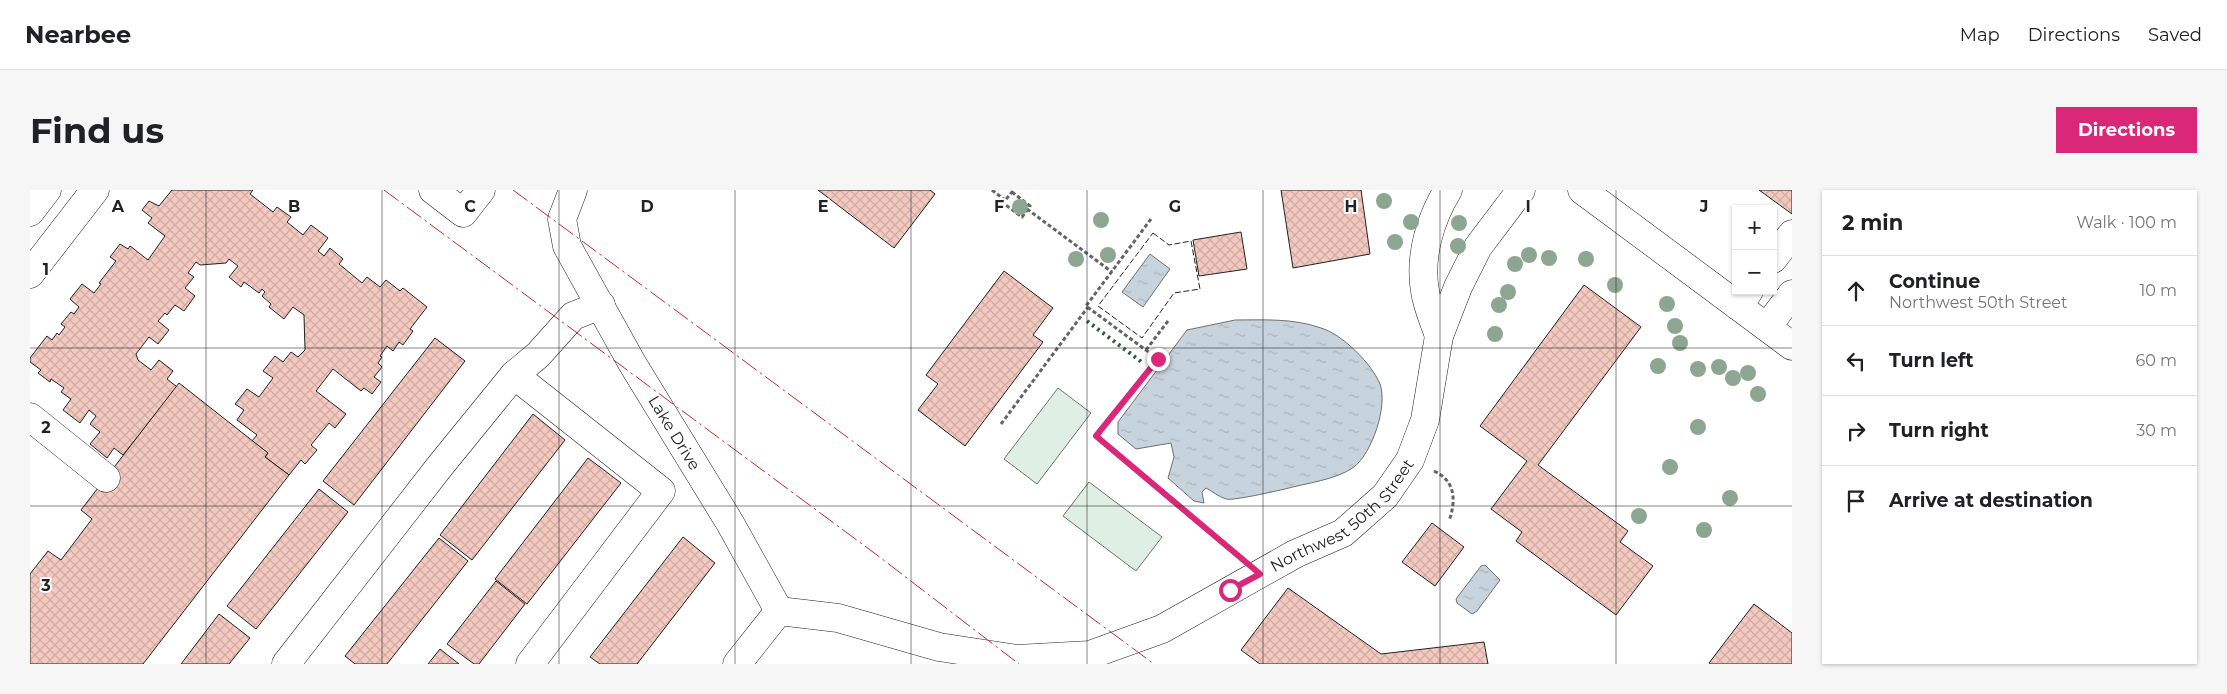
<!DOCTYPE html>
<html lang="en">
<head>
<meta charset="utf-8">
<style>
	body { margin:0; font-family:Montserrat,sans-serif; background:#f6f6f6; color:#202124 }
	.controls { position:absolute; right:15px; top:15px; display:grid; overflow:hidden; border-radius:0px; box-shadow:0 1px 4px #0004 }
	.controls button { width:45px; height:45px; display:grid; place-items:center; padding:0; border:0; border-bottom:1px solid #e0e0e0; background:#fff; color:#202124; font:25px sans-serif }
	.stop { position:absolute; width:15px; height:15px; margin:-11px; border:4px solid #db2777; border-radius:50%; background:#fff }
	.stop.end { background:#db2777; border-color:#fff; box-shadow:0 1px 5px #0008 }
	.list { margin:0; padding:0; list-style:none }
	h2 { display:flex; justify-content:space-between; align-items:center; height:65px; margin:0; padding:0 20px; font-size:21px }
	h2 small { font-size:16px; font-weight:400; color:#757577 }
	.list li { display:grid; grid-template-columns:32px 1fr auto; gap:15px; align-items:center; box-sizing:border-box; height:70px; padding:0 20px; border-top:1px solid #e0e0e0 }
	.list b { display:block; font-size:19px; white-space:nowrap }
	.list p { margin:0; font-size:16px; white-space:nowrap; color:#757577 }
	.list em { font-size:16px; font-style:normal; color:#757577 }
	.icon { flex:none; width:28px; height:28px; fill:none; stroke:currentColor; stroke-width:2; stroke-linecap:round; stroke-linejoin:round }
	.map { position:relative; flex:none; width:1762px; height:474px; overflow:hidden; border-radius:0px }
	header { display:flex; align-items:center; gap:30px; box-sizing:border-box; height:70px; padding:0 25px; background:#fff; border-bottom:1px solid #e0e0e0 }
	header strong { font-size:24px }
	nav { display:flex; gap:28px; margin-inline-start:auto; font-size:18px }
	.intro { display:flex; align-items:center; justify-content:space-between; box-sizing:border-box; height:120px; padding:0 30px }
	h1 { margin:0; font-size:35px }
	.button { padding:12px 22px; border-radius:0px; background:#db2777; color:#fff; font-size:18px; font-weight:700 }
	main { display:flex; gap:30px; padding:0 30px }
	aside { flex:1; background:#fff; border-radius:0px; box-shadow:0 1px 4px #0004 }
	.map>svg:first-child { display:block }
</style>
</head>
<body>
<header>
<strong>Nearbee</strong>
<nav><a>Map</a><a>Directions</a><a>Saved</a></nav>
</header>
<div class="intro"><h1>Find us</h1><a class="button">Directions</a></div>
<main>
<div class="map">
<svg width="1762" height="474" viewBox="0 0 1762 474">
	<defs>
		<pattern id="water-ripples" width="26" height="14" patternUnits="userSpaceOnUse" patternTransform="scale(1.25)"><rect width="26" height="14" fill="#c7d3dd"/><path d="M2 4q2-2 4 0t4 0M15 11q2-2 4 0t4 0" fill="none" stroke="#abb5bd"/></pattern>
		<pattern id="building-cross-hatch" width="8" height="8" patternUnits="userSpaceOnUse" patternTransform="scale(1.25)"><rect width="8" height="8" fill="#f3c9c0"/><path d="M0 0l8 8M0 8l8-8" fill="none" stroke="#d0aca5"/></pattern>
	</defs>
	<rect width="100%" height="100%" fill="#fff"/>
	<g fill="#e0efe3" stroke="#6f6f6f">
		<polygon points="1028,198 1061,223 1007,294 974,269"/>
		<polygon points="1059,292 1132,347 1106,381 1033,326"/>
	</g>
	<g fill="url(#water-ripples)" stroke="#6f6f6f">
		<polygon points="1120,64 1140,79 1113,117 1092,102"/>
		<path d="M 1205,130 C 1233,130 1263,128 1291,138 C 1312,144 1342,174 1350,194 C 1358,216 1342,263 1324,277 C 1306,290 1276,293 1255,299 C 1246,301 1203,311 1196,309 C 1189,307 1182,301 1176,298 L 1172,302 L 1174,313 L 1164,311 L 1138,288 L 1144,267 L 1141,253 L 1106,259 L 1088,244 L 1088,232 L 1157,140 Z"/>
		<polygon points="1455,375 1470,390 1447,421 1442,424 1427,413 1426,409 1451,376"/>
	</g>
	<g fill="url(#building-cross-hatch)" stroke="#222">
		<polygon points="142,0 223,0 220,4 243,22 247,17 261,27 257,32 273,45 281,35 298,48 288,61 294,66 300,58 313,69 309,74 332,93 337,87 350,97 356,90 370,101 373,98 397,117 380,139 383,141 373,155 369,152 363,161 357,156 350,166 352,167 348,173 352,177 344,187 351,192 342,204 334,198 331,201 303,179 286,201 316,224 305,238 299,233 281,255 287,260 275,274 271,270 259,285 235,267 238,263 222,251 227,245 207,230 214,220 205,214 217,199 229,207 243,188 233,181 245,166 253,172 261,162 268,167 275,160 274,125 263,117 254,129 239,117 241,114 232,106 235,102 232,99 229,103 214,92 211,97 199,87 208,76 199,69 196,73 170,75 166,72 158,83 164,87 155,98 165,106 154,121 145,115 137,125 135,123 128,131 139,140 128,154 119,147 106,164 108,170 121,180 129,170 143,181 137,189 147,197 93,265 84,258 77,268 60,254 70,242 60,234 66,226 59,220 50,233 33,220 41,209 31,202 34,198 21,189 20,192 8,183 11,180 0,172 0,168 17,146 22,150 27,143 29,145 35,137 31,134 41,122 44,124 49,117 40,109 52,94 64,103 71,94 69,93 86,71 80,67 90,54 98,59 100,56 118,70 135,46 118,33 122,28 112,20 119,11 129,16"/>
		<polygon points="788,0 900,0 905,4 864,58"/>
		<polygon points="1251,0 1331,0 1340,64 1263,78"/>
		<polygon points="1729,0 1762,0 1762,24"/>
		<polygon points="1211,42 1217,79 1169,86 1163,50"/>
		<polygon points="974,81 1023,118 1003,145 1013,152 935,256 888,220 908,194 896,185"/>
		<polygon points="1554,95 1611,137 1508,275 1598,341 1590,352 1623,376 1586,425 1486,351 1492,342 1461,319 1497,271 1450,236"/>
		<polygon points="405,148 435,171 324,315 293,291"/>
		<polygon points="149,193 238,263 235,267 259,285 113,474 0,474 0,384 18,361 31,370 62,329 51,320"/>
		<polygon points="503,224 535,250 442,370 410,345"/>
		<polygon points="558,268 591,293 497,414 465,389"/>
		<polygon points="289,299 318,322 226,439 197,416"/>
		<polygon points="1402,333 1434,357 1405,396 1372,372"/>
		<polygon points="653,347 685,373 607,474 570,474 560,467"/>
		<polygon points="409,348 438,371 357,474 325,474 315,466"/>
		<polygon points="466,391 495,414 449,474 444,474 417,454"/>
		<polygon points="1258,398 1351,464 1454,452 1458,474 1230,474 1211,460"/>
		<polygon points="1724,414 1762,443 1762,474 1681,474 1679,473"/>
		<polygon points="189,424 220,448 199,474 151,474"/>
		<polygon points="410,459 429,474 398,474"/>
	</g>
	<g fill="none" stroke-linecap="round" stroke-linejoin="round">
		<defs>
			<g id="minor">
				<polyline points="403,0 433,23 451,0"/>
				<path id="s1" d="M 543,0 L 532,29 L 537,56 L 602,173 L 700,333 L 749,421"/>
				<polyline points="0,22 17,0"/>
				<polyline points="1743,69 1762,44"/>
				<polyline points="0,84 65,0"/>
				<polyline points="1708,116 1719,101"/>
				<polyline points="1737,137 1762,104"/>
				<path d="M 1409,146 C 1404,131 1397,116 1395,101 C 1389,67 1400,29 1418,0"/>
				<polyline points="484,185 631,301 500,474"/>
				<polyline points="0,227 76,288"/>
				<path id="s2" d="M 749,421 L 808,428 L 909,457 L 987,469 L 1060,465 L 1132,439 L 1265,364 L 1313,343 L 1355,306 L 1380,270 L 1395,230 L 1409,146 L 1428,97 L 1448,57 L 1491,0"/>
				<polyline points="256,474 410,276 484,185 508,165 543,126 571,115"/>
				<polyline points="707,474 749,421"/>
			</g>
			<polyline id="major" points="1552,0 1762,156"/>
		</defs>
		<use href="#minor" stroke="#222" stroke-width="29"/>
		<use href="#major" stroke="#222" stroke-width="29"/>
		<g stroke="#646464" stroke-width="3" stroke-dasharray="4 2.5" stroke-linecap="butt">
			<polyline points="962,0 975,10"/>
			<polygon points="982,2 1000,16 992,27 973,13"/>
			<polyline points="997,19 1082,82"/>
			<polyline points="1121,29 1056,116 1128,169 1066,246 1209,366"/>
			<polyline points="1116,160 1138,131"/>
			<polyline points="971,234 1058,117"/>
			<path d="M 1404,281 C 1426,291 1426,311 1419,331"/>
		</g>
		<use href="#minor" stroke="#fff" stroke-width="28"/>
		<use href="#major" stroke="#fff" stroke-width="28"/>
		<polyline stroke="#2f5e38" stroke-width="4" stroke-dasharray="2.5 4" stroke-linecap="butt" points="1057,131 1113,173"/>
		<polygon stroke="#222" stroke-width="1" stroke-dasharray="6 2.5" stroke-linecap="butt" points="1123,43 1139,55 1161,51 1170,99 1144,103 1112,148 1068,116"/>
		<g stroke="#c62828" stroke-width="1" stroke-dasharray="18 4 2.5 4" stroke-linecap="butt">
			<polyline points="354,0 847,365 989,474"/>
			<polyline points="483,0 1124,474"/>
		</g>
	</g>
	<g fill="#8da692">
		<circle cx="1354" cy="11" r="8"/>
		<circle cx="990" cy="17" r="8"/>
		<circle cx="1071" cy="30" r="8"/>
		<circle cx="1381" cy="32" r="8"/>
		<circle cx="1429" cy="33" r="8"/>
		<circle cx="1365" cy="52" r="8"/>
		<circle cx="1428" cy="56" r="8"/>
		<circle cx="1078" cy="65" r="8"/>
		<circle cx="1499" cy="65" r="8"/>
		<circle cx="1519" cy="68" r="8"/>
		<circle cx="1046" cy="69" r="8"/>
		<circle cx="1556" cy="69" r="8"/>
		<circle cx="1485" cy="74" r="8"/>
		<circle cx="1585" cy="95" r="8"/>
		<circle cx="1478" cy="102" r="8"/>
		<circle cx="1637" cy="114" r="8"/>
		<circle cx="1469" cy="115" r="8"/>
		<circle cx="1645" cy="136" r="8"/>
		<circle cx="1465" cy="144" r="8"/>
		<circle cx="1650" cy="153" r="8"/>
		<circle cx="1628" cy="176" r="8"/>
		<circle cx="1689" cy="177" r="8"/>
		<circle cx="1668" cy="179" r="8"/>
		<circle cx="1718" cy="183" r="8"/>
		<circle cx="1703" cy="188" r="8"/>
		<circle cx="1728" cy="204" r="8"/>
		<circle cx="1668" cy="237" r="8"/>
		<circle cx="1640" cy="277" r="8"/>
		<circle cx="1700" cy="308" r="8"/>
		<circle cx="1609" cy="326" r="8"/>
		<circle cx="1674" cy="340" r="8"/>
	</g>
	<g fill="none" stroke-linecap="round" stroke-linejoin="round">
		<polyline stroke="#db2777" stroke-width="6" points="1128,169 1066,246 1230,384 1200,400"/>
	</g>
	<path fill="none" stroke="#222" stroke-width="1" stroke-opacity="0.55" d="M 176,0 L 176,474M 352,0 L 352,474M 529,0 L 529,474M 705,0 L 705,474M 881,0 L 881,474M 1057,0 L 1057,474M 1233,0 L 1233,474M 1410,0 L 1410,474M 1586,0 L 1586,474M 0,158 L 1762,158M 0,316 L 1762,316"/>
	<g text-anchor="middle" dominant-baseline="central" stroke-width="4" stroke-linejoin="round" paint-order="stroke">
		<g font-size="16" fill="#222" stroke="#fff">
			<text stroke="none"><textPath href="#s1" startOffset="274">Lake Drive</textPath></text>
			<text stroke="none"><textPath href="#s2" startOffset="608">Northwest 50th Street</textPath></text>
		</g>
	</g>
	<g font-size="16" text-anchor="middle" font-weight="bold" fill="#222" stroke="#fff" stroke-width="4" stroke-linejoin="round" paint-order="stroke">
		<text x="88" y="22">A</text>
		<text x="264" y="22">B</text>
		<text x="440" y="22">C</text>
		<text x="617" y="22">D</text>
		<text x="793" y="22">E</text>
		<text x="969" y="22">F</text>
		<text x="1145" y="22">G</text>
		<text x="1321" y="22">H</text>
		<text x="1498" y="22">I</text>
		<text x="1674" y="22">J</text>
		<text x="16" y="85">1</text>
		<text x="16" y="243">2</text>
		<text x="16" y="401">3</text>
	</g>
</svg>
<div class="controls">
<button>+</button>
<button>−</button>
</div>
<div class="stop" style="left:1200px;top:400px"></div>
<div class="stop end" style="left:1128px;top:169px"></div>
</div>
<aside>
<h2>2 min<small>Walk · 100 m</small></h2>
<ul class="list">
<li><svg class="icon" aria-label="ahead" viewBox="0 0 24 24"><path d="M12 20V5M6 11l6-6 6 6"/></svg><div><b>Continue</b><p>Northwest 50th Street</p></div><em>10 m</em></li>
<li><svg class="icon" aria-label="left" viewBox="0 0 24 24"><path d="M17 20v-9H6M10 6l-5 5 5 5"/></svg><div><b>Turn left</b></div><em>60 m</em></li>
<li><svg class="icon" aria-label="right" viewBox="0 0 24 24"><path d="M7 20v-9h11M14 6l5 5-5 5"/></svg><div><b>Turn right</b></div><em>30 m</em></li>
<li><svg class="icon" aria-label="arrive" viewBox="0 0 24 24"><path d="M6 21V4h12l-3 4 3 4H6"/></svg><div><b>Arrive at destination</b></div></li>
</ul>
</aside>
</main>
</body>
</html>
